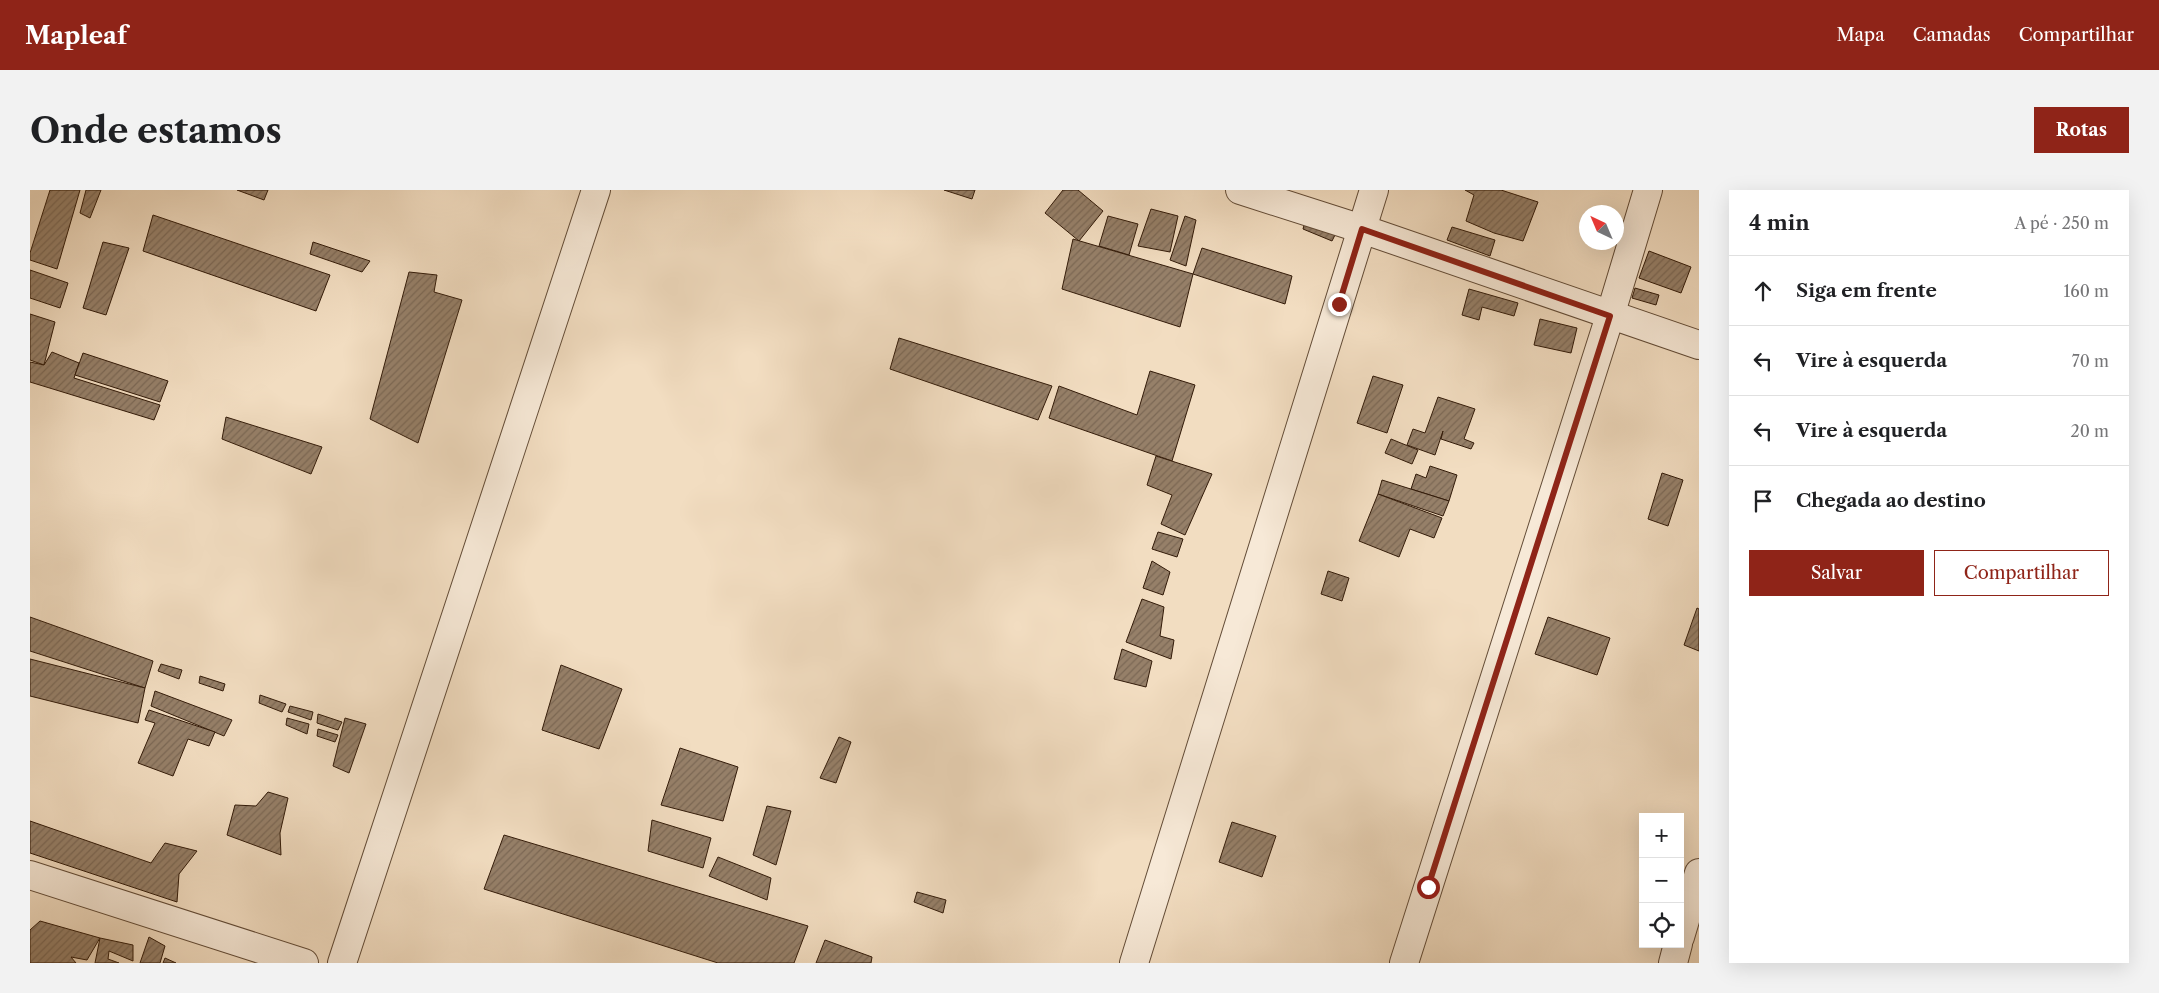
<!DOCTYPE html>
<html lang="pt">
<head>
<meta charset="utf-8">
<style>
	body { margin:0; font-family:"Libre Caslon Text",serif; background:#f2f2f2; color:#202124 }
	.controls { position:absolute; right:15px; bottom:15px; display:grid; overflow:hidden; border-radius:0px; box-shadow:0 5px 20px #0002 }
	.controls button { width:45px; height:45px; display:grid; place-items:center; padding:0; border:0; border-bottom:1px solid #e0e0e0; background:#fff; color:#202124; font:25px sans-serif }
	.compass { position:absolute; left:1549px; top:15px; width:45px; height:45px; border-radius:50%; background:#fff; box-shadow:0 5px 20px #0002; rotate:316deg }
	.stop { position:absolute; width:15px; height:15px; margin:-11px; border:4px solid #8f2418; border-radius:50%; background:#fff }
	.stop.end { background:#8f2418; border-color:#fff; box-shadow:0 1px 5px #0008 }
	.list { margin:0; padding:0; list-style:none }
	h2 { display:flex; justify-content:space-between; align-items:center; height:65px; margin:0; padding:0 20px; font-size:21px }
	h2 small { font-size:16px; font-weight:400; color:#757577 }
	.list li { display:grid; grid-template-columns:32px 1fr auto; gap:15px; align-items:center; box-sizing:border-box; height:70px; padding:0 20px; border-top:1px solid #e0e0e0 }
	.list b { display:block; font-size:19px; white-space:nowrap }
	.list em { font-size:16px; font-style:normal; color:#757577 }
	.actions { display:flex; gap:10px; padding:15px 20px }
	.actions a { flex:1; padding:11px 0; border:1px solid #8f2418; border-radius:0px; text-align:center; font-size:18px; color:#8f2418 }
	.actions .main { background:#8f2418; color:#fff }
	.icon { flex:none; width:28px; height:28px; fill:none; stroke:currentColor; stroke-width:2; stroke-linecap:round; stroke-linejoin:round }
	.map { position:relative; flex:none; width:1669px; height:773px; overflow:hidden; border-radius:0px }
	header { display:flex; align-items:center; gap:30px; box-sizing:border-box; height:70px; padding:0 25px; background:#8f2418; color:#fff }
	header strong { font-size:24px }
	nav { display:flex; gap:28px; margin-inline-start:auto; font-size:18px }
	.intro { display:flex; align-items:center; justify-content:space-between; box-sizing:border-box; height:120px; padding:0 30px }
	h1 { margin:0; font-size:35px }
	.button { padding:12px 22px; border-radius:0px; background:#8f2418; color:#fff; font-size:18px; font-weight:700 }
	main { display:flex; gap:30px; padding:0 30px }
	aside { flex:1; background:#fff; border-radius:0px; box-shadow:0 5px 20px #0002 }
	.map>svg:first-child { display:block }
</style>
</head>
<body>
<header>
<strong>Mapleaf</strong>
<nav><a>Mapa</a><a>Camadas</a><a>Compartilhar</a></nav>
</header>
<div class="intro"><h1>Onde estamos</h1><a class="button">Rotas</a></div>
<main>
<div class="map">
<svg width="1669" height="773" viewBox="0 0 1669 773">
	<defs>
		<pattern id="building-hatch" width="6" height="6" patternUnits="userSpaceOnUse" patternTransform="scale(1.25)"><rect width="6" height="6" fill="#968069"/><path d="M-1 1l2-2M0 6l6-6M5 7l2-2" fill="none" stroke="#7b6855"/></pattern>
	</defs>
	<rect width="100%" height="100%" fill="#f2ddc1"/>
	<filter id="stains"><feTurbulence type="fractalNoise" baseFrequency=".004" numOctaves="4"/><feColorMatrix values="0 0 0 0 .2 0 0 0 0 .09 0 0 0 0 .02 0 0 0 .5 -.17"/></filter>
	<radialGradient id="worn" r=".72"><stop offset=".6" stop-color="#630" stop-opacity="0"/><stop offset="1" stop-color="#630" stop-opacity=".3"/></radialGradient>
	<g fill="url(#building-hatch)" stroke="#331b09">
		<polygon points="20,0 50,0 27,79 0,70 0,63"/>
		<polygon points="56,0 71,0 60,28 50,23"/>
		<polygon points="207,0 238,0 234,10"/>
		<polygon points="914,0 945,0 942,9"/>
		<polygon points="1033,0 1048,0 1073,21 1049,51 1015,23"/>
		<polygon points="1435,0 1471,0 1508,12 1493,51 1464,43 1436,31 1444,5"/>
		<polygon points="1121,19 1148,26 1140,62 1108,56"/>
		<polygon points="123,25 300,85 286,121 113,61"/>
		<polygon points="1078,26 1108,34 1099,65 1069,56"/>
		<polygon points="1155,26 1166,30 1156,76 1140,70"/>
		<polygon points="1276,28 1308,39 1302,51 1273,39"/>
		<polygon points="1422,37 1465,50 1460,66 1417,50"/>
		<polygon points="1043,49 1163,84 1150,137 1032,99"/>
		<polygon points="73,52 99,58 76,125 53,118"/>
		<polygon points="283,52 340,71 332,82 280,64"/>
		<polygon points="1172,58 1262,86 1255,114 1163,84"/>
		<polygon points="1619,61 1661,77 1651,103 1609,88"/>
		<polygon points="0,80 38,93 30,118 0,108"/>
		<polygon points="379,82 407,85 404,102 432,110 388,253 340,229"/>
		<polygon points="1605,98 1629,105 1626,115 1602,108"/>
		<polygon points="1439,99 1488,113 1484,126 1452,117 1449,130 1432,125"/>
		<polygon points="0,124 25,132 14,175 0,170"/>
		<polygon points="1510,129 1547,138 1541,163 1504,155"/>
		<polygon points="869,148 1022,196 1008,230 860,179"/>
		<polygon points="22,162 49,173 44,188 130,215 124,230 0,192 0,172 14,175"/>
		<polygon points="53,163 138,191 130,212 45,185"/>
		<polygon points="1120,181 1165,195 1142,271 1019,228 1029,196 1107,225"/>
		<polygon points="1343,186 1373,195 1357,243 1327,233"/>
		<polygon points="1408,207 1445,219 1434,249 1444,253 1441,259 1411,249 1413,241 1405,265 1377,255 1383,239 1395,243"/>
		<polygon points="196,227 292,257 281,284 192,249"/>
		<polygon points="1361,249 1388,260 1382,274 1355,263"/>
		<polygon points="1126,266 1182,284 1155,345 1131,334 1142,305 1117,295"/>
		<polygon points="1400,276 1427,285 1419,311 1381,299 1386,284 1396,288"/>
		<polygon points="1632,283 1653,290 1638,336 1618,329"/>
		<polygon points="1352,290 1419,311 1413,326 1348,304"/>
		<polygon points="1348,304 1412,328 1404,348 1380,339 1369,367 1329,351"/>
		<polygon points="1128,342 1153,349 1147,367 1122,359"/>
		<polygon points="1122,371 1140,382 1133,405 1113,398"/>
		<polygon points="1298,381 1319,388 1312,411 1291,404"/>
		<polygon points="1112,409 1134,417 1130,446 1144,450 1141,469 1096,452"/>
		<polygon points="1667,418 1669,419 1669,461 1654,455"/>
		<polygon points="0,427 123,471 115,498 0,461"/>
		<polygon points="1518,427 1580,448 1567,485 1505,464"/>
		<polygon points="1092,459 1122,471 1116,497 1084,489"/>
		<polygon points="0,469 115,498 108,533 0,506"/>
		<polygon points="131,474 152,480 149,489 128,481"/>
		<polygon points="531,475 592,499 569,559 512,540"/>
		<polygon points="170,486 195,494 193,501 169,493"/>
		<polygon points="125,501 202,530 194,546 121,516"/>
		<polygon points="230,505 256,514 252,522 229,513"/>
		<polygon points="260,516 283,522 281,530 258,522"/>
		<polygon points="119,520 185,542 179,556 158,549 143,586 108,573 125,533 115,530"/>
		<polygon points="288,524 312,532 308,540 287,533"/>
		<polygon points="257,528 279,534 277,544 256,535"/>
		<polygon points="315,528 336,534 319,583 303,576"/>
		<polygon points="288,539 308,545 305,552 287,546"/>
		<polygon points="809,547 821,552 806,593 790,588"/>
		<polygon points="650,558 708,577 693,631 631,615"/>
		<polygon points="238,602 258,608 250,643 251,665 197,645 205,615 226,616"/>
		<polygon points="737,616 761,621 746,675 723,665"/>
		<polygon points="622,630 681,648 673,678 618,661"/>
		<polygon points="0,631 121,673 135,653 167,661 149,684 147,712 0,663"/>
		<polygon points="1202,632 1246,646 1232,687 1189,672"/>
		<polygon points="474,645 778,736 764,773 688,773 454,699"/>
		<polygon points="688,667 741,688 737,710 679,686"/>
		<polygon points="887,702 916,710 913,723 884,712"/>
		<polygon points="10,731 70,748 57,770 41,767 46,773 0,773 0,740"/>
		<polygon points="119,747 135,756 130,773 110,773"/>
		<polygon points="70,748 103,755 103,771 79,761 78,769 89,773 65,773"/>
		<polygon points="795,750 842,767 841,773 786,773"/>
		<polygon points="135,768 146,773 133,773"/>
	</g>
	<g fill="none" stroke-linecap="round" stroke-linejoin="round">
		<defs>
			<g id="minor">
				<polyline points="1210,0 1332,39 1669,155"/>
				<polyline points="0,685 274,773"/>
				<polyline points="1650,747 1669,683"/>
				<polyline points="312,773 566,0"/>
				<polyline points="1104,773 1344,0"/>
				<polyline points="1374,773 1580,126 1618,0"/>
				<polyline points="1643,773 1648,754"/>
			</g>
		</defs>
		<use href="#minor" stroke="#634c37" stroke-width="30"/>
		<use href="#minor" stroke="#f7e9d7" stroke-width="28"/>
	</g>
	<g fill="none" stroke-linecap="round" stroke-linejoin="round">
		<polyline stroke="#8f2418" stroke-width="6" points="1309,114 1332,39 1580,126 1398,697"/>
	</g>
	<rect width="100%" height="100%" filter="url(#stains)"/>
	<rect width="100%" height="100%" fill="url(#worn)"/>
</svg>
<div class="controls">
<button>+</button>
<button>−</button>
<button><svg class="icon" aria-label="locate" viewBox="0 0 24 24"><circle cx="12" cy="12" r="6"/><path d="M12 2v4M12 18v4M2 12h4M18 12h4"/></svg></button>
</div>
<svg class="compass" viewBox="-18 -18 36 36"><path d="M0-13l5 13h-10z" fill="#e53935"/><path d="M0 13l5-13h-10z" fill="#757577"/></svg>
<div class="stop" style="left:1398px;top:697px"></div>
<div class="stop end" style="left:1309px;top:114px"></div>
</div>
<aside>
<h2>4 min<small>A pé · 250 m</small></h2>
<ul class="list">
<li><svg class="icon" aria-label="ahead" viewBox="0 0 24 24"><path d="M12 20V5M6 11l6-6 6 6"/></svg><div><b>Siga em frente</b></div><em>160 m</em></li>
<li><svg class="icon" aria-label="left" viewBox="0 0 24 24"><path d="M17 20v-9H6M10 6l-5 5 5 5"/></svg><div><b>Vire à esquerda</b></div><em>70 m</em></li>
<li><svg class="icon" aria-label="left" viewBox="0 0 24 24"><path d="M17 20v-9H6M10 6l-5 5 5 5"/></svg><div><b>Vire à esquerda</b></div><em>20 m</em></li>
<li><svg class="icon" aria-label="arrive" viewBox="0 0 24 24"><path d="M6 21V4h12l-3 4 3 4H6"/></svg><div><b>Chegada ao destino</b></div></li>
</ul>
<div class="actions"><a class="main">Salvar</a><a>Compartilhar</a></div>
</aside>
</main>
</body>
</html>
